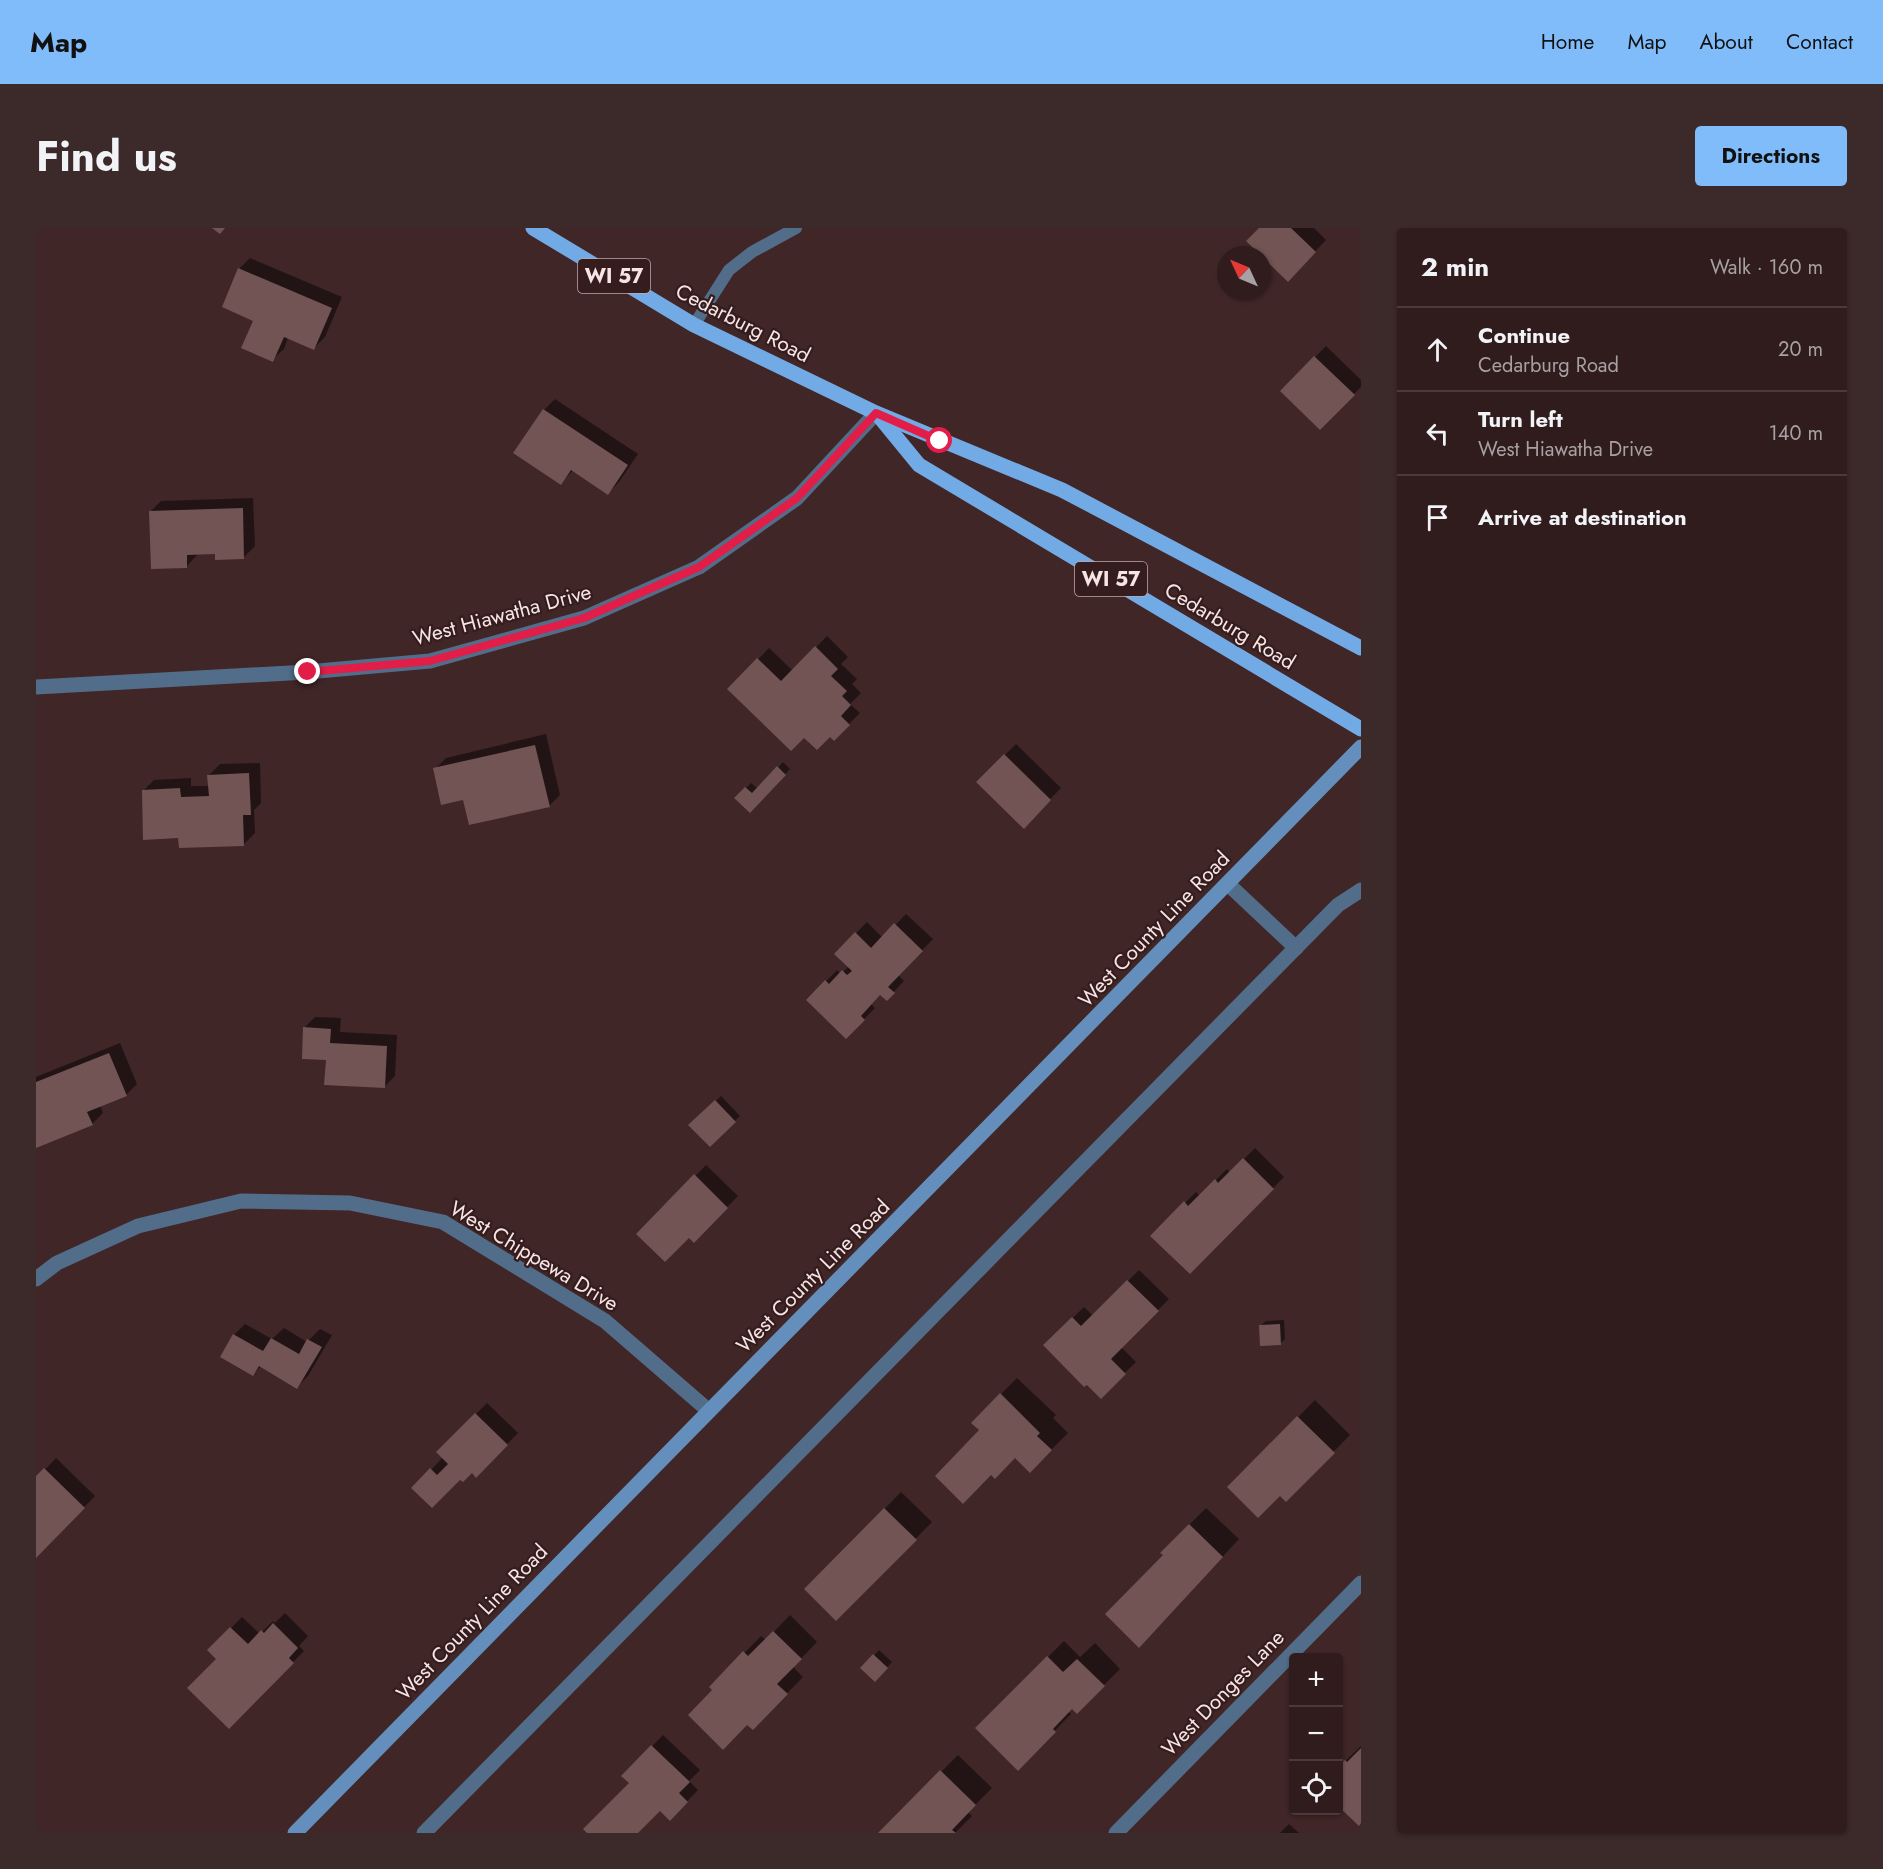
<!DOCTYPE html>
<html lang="en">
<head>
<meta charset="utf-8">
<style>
	body { margin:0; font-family:Jost,sans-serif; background:#3c292a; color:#f1f3f6 }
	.controls { position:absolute; right:18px; bottom:18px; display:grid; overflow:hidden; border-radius:6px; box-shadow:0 2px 4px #0004 }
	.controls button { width:54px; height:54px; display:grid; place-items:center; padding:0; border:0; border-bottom:2px solid #4b3a3b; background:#301c1d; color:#f1f3f6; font:30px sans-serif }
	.compass { position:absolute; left:1181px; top:18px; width:54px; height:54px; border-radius:50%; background:#301c1d; box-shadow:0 2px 4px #0004; rotate:314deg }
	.stop { position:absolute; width:18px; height:18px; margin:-14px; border:4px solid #e11d48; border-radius:50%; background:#fff }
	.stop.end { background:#e11d48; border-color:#fff; box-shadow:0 2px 6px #0008 }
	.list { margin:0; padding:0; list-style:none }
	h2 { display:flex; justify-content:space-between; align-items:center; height:78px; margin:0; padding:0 24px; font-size:26px }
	h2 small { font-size:20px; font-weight:400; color:#a8a1a4 }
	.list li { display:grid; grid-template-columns:39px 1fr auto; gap:18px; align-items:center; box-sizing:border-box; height:84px; padding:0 24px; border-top:2px solid #4b3a3b }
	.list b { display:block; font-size:22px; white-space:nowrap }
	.list p { margin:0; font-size:20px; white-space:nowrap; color:#a8a1a4 }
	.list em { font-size:20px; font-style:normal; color:#a8a1a4 }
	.icon { flex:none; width:33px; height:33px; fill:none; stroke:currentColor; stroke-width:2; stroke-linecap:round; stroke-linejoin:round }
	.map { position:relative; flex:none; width:1325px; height:1605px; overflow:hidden; border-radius:6px }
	header { display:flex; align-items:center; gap:36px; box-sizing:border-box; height:84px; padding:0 30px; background:#81bcfa; color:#111 }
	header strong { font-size:28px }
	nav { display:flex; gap:33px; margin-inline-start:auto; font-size:21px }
	.intro { display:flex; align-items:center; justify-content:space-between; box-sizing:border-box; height:144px; padding:0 36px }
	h1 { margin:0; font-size:42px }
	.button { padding:15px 27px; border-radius:6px; background:#81bcfa; color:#111; font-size:21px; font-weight:700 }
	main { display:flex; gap:36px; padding:0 36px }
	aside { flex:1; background:#301c1d; border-radius:6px; box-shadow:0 2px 4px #0004 }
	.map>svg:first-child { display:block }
</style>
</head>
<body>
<header>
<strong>Map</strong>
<nav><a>Home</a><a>Map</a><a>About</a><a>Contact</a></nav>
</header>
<div class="intro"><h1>Find us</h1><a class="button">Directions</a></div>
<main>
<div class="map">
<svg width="1325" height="1605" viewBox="0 0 1325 1605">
	<rect width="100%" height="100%" fill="#402627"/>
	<g fill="#0007">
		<polygon points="1225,0 1278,0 1290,12 1252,52"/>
		<polygon points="214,30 306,69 289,109 278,120 252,110 248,121 236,132 219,92 203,41"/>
		<polygon points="1290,118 1325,152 1325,159 1284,200 1246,163"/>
		<polygon points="519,171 602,226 583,254 572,265 537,242 525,255 508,182"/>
		<polygon points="217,270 219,318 208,329 181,324 161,325 161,327 150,339 114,284 125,273"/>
		<polygon points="791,408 812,429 805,436 821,451 816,456 825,465 814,476 824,485 798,511 794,507 768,508 693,461 733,420 757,443"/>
		<polygon points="510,506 524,567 513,578 428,570 399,541 410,530"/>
		<polygon points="980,516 1025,560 988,598 942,554"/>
		<polygon points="747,534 754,541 714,582 701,570 715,555 722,561"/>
		<polygon points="224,535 225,575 218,582 219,605 208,616 144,608 107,563 118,552 155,550 155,558 174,558 173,547 184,536"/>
		<polygon points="870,686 897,711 862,747 868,753 851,771 844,766 835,776 839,780 810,809 772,772 801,742 805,746 813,738 800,726 831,694 847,710"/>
		<polygon points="279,789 305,790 304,804 361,807 359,848 348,859 291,830 268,800"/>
		<polygon points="84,815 101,856 90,867 64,877 67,885 56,896 0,918 0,849"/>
		<polygon points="685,868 704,888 674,917 655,897"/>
		<polygon points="1219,920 1248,949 1154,1044 1116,1008 1160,964 1164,968 1191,941 1194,945"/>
		<polygon points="670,937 702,968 658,1013 653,1008 602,1006"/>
		<polygon points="1103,1042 1133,1071 1085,1119 1100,1134 1065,1168 1009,1117 1048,1079 1057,1088"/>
		<polygon points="1248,1092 1249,1111 1244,1116 1224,1098 1230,1093"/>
		<polygon points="209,1096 236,1111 248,1100 271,1114 284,1101 296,1107 272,1148 261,1159 225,1138 217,1146 198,1107"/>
		<polygon points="981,1150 1020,1187 1017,1190 1032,1205 994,1243 979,1228 937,1194"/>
		<polygon points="1279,1172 1314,1207 1250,1272 1244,1266 1193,1259"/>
		<polygon points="451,1175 482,1205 440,1248 436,1243 424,1250 378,1260 407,1229 402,1224"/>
		<polygon points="20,1230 59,1268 0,1328 0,1251"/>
		<polygon points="865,1264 896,1294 800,1391 770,1361"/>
		<polygon points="1170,1280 1203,1311 1120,1401 1129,1327 1126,1324"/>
		<polygon points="249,1385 272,1408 263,1418 268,1423 193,1499 183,1431 173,1422 206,1389 224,1406 237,1393 239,1395"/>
		<polygon points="754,1387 781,1414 757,1439 767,1449 717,1500 675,1459 725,1408 730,1412"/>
		<polygon points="1028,1413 1044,1429 1059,1415 1084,1441 1041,1484 1036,1479 1032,1483 1035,1486 982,1541 941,1500"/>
		<polygon points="843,1422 856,1434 839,1452 826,1440"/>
		<polygon points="627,1507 664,1542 653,1553 662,1562 634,1591 624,1581 601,1605 554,1605 595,1555 587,1548"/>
		<polygon points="1325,1518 1325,1593 1302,1540"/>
		<polygon points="922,1527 956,1560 932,1584 936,1588 919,1605 844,1605"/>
		<polygon points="1253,1596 1263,1605 1244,1605"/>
	</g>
	<g fill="#725455">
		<polygon points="176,0 189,0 184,6"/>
		<polygon points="1223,0 1255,0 1280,24 1252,54 1210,13"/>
		<polygon points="202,40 296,80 278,122 248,109 237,134 205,120 217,93 186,79"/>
		<polygon points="1278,128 1319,167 1284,202 1244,163"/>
		<polygon points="507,181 592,237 572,267 535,242 525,257 477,225"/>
		<polygon points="207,280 208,331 179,332 179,326 151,327 151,340 115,341 113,283"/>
		<polygon points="779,418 802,441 795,448 811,463 806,468 815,477 805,488 814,497 798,513 794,509 781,522 768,510 755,523 691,461 721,430 745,453"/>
		<polygon points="499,517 514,579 433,597 427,572 405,577 397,540"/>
		<polygon points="968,526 1015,572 988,601 940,554"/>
		<polygon points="741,538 750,547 714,585 698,570 709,559 716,565"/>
		<polygon points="213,545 215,587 207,587 208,618 143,620 142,610 107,612 106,562 144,560 145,569 173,568 171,547"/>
		<polygon points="858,695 887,723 852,759 859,765 851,773 844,767 825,788 829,792 810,811 770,772 789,752 793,756 806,742 811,747 816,743 798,726 819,704 835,720"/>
		<polygon points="267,799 295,801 294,815 351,818 349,860 288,857 290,832 266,831"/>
		<polygon points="73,825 91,868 51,884 57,897 0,920 0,854"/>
		<polygon points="679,872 700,894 674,919 652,897"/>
		<polygon points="1207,930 1238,961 1154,1046 1114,1008 1148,973 1152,978 1179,951 1182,955"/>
		<polygon points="658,946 692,980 658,1015 653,1010 629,1034 600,1006"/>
		<polygon points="1091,1052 1123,1083 1075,1131 1090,1146 1065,1171 1051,1157 1048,1159 1007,1117 1036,1089 1045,1098"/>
		<polygon points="1244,1096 1245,1117 1224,1118 1223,1097"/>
		<polygon points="197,1106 227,1123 235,1110 263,1126 271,1111 286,1119 261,1161 223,1138 217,1148 184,1129"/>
		<polygon points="964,1165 1004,1205 1001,1208 1016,1222 994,1245 979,1230 959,1251 955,1247 927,1276 899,1248 943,1202 935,1195"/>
		<polygon points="439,1185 472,1217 440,1250 436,1245 427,1254 424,1252 396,1280 375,1260 394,1240 401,1247 412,1236 400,1224"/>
		<polygon points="1261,1188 1299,1225 1250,1274 1244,1268 1222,1290 1191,1259"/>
		<polygon points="8,1240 49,1280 0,1330 0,1248"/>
		<polygon points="848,1280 881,1312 800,1393 768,1361"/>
		<polygon points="1153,1296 1187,1329 1103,1420 1069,1386 1127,1327 1124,1325"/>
		<polygon points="237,1395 262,1420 253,1430 258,1435 193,1501 151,1460 180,1431 171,1422 194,1399 212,1416 225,1402 228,1405"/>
		<polygon points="737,1403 766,1431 741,1456 752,1466 717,1502 711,1497 687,1522 652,1487 676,1462 673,1459 707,1423 712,1428"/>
		<polygon points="837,1426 852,1440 839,1454 824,1440"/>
		<polygon points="1011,1428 1027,1444 1041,1431 1069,1458 1041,1486 1036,1481 1017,1501 1020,1504 982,1543 939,1500"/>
		<polygon points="615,1517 654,1554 643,1565 652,1574 634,1593 624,1583 602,1605 551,1605 547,1601 593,1555 585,1548"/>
		<polygon points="1325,1520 1325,1595 1323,1598 1302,1578 1302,1538 1309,1532 1311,1534"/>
		<polygon points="904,1542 940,1577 916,1602 920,1605 842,1605"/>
	</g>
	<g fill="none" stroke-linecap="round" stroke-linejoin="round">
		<polyline stroke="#526d89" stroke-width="12" points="658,97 693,42 716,24 760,0"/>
		<g stroke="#526d89" stroke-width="15">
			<polyline points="0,459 271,444 394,433 548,390 663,339 761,270 840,185"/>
			<polyline points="1192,656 1260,720"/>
			<polyline points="0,1051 21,1035 102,998 205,973 314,975 407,994 569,1093 673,1183"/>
			<polyline points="388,1605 1302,677 1325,662"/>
			<polyline points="1080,1605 1325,1355"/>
		</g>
		<polyline stroke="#648fbd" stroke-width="15" points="259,1605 1325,519"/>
		<g stroke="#72aae5" stroke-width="15">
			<polyline points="497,0 658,97 840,185 1026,262 1325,420"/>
			<polyline points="842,187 883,237 1325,501"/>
		</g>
	</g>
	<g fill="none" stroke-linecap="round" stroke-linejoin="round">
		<polyline stroke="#e11d48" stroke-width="8" points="272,444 394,433 548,390 663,339 761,270 840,185 904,213"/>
	</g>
	<g text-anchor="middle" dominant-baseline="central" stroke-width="4.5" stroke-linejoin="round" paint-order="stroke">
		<g fill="#351c1d" stroke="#bda9aa" stroke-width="1.5">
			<rect x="542" y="31" width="72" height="34" rx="4.5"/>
			<rect x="1039" y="334" width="72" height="34" rx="4.5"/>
		</g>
		<g font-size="20" font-weight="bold" fill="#f7e5e6">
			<text x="578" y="48">WI 57</text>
			<text x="1075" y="351">WI 57</text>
		</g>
		<g font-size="21" fill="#f7e5e6" stroke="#351c1d">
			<text transform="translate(707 95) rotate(27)">Cedarburg Road</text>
			<text transform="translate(466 387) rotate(-15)">West Hiawatha Drive</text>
			<text transform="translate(1194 398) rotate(31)">Cedarburg Road</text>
			<text transform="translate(1118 701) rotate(-46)">West County Line Road</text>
			<text transform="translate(498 1028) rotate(31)">West Chippewa Drive</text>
			<text transform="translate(777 1048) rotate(-45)">West County Line Road</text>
			<text transform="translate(436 1394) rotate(-46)">West County Line Road</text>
			<text transform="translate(1187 1465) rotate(-46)">West Donges Lane</text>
		</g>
	</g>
</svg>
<div class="controls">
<button>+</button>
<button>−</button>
<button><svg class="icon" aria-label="locate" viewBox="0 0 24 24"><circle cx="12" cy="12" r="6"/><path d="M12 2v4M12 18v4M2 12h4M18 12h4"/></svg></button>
</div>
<svg class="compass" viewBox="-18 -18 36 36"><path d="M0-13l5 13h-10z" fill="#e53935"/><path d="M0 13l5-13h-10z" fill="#a8a1a4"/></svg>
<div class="stop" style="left:904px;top:213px"></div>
<div class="stop end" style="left:272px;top:444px"></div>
</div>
<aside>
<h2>2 min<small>Walk · 160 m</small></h2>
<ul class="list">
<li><svg class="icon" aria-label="ahead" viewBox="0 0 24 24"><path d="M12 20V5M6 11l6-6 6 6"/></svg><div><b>Continue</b><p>Cedarburg Road</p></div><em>20 m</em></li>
<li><svg class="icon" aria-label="left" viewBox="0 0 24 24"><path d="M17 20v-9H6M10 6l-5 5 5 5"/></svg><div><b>Turn left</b><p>West Hiawatha Drive</p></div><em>140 m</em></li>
<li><svg class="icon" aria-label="arrive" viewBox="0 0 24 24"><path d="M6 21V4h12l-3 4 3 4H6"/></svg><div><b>Arrive at destination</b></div></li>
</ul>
</aside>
</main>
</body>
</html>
